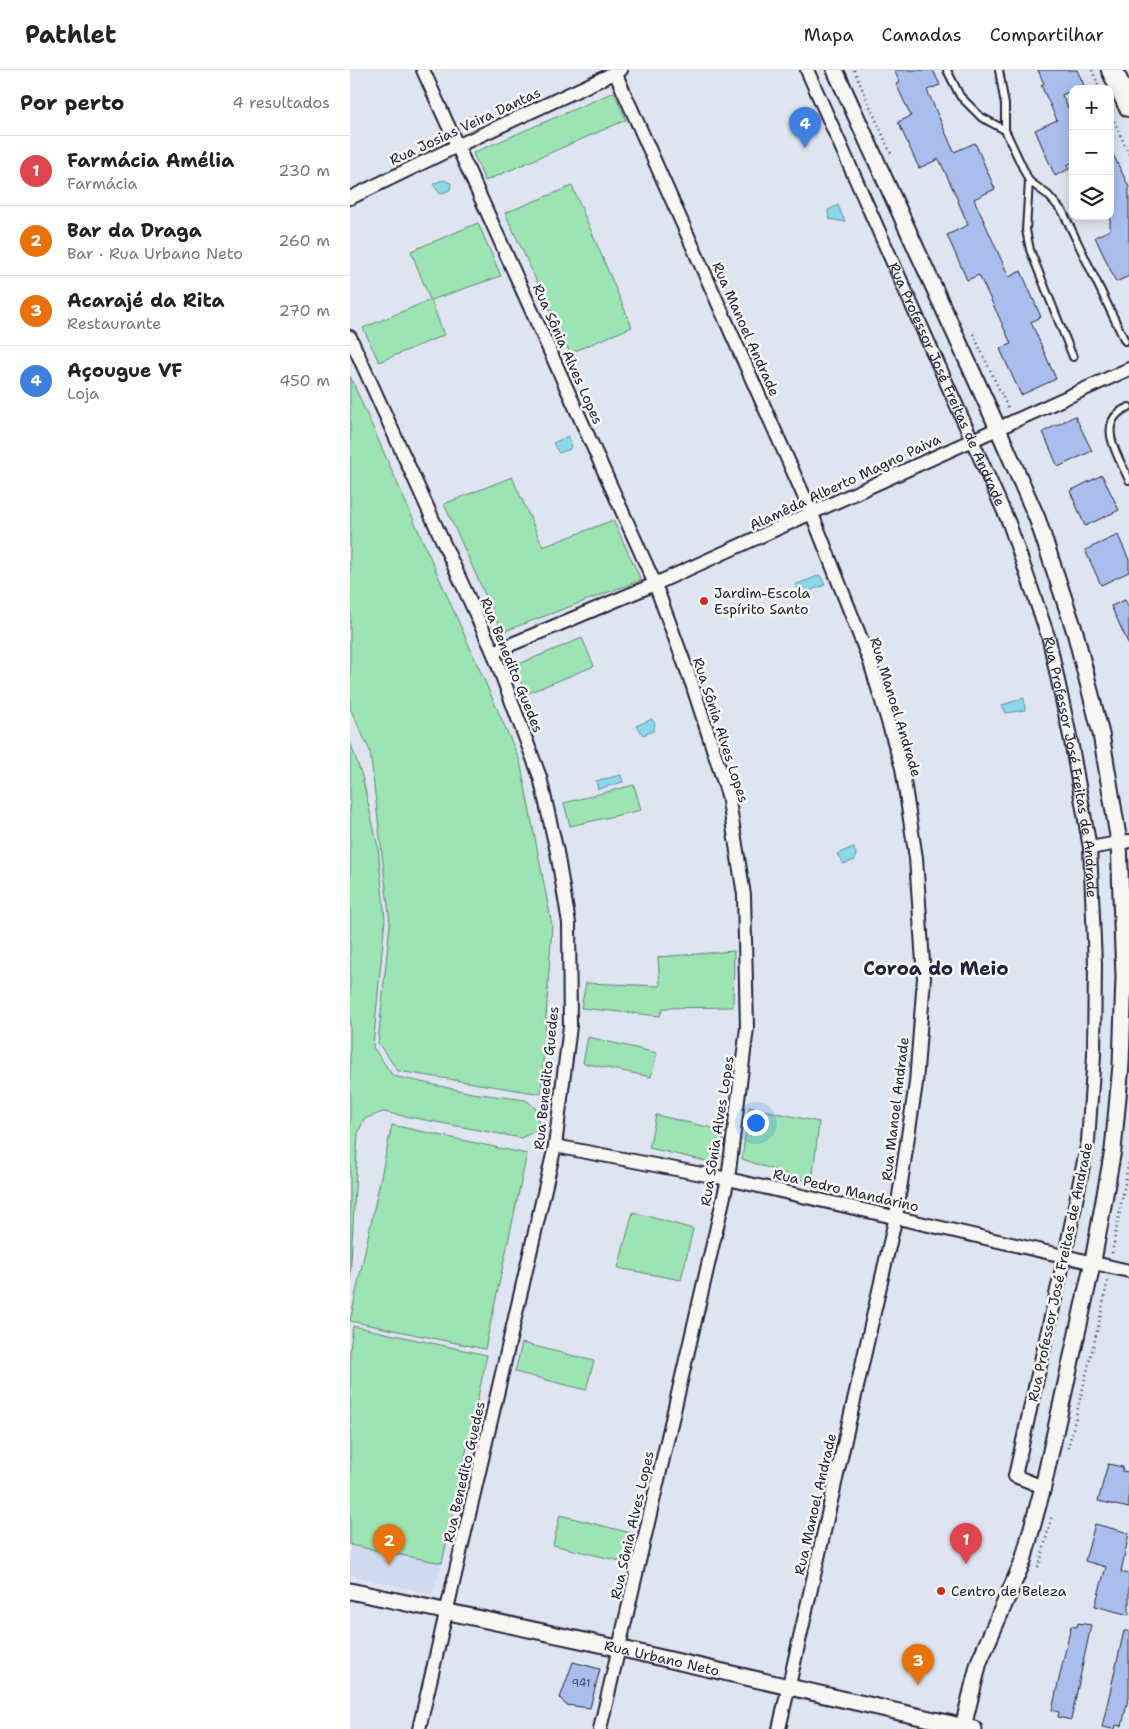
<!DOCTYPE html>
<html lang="pt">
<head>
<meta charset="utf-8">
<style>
	body { margin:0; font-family:"Shantell Sans",sans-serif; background:#f6f6f6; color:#222 }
	.controls { position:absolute; right:15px; top:15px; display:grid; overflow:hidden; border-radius:10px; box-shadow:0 2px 12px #0003 }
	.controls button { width:45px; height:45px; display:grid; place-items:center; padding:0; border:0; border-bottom:1px solid #e0e0e0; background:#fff; color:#222; font:25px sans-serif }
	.you { position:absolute; left:405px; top:1052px; width:18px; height:18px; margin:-12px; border:4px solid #fff; border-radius:50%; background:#1a73e8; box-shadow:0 0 0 8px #1a73e833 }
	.badge { display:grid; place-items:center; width:32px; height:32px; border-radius:50%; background:#1a73e8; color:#fff; font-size:16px; font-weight:700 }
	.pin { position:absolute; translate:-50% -41px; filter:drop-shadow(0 1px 2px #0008) }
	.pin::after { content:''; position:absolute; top:26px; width:18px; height:15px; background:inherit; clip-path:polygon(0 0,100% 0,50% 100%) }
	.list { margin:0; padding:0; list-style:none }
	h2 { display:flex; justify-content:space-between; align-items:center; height:65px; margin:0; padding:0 20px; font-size:21px }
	h2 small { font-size:16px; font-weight:400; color:#767676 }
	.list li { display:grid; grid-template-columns:32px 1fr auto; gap:15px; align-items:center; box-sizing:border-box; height:70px; padding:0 20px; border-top:1px solid #e0e0e0 }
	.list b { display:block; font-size:19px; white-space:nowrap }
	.list p { margin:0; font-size:16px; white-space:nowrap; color:#767676 }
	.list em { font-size:16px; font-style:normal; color:#767676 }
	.icon { flex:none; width:28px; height:28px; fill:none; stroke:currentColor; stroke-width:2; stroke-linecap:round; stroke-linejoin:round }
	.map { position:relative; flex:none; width:779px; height:1659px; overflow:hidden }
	header { display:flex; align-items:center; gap:30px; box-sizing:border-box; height:70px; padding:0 25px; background:#fff; border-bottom:1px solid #e0e0e0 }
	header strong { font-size:24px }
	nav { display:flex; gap:28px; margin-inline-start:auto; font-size:18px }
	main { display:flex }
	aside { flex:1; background:#fff }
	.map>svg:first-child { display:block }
</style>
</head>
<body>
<header>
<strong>Pathlet</strong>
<nav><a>Mapa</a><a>Camadas</a><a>Compartilhar</a></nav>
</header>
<main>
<aside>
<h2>Por perto<small>4 resultados</small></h2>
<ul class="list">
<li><span class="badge" style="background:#e0444e">1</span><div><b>Farmácia Amélia</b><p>Farmácia</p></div><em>230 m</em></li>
<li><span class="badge" style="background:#e8710a">2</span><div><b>Bar da Draga</b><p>Bar · Rua Urbano Neto</p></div><em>260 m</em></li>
<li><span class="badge" style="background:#e8710a">3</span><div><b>Acarajé da Rita</b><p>Restaurante</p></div><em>270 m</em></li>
<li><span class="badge" style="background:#3f7fe0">4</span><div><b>Açougue VF</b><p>Loja</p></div><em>450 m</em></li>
</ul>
</aside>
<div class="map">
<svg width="779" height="1659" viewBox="0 0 779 1659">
	<rect width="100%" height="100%" fill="#dfe5f0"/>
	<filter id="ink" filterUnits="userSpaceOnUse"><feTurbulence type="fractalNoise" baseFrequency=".02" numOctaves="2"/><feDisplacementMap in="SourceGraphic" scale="10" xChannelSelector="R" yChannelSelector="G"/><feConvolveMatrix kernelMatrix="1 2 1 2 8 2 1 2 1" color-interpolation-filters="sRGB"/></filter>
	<g filter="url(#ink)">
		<polygon fill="#cfd9ef" points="0,1475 92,1493 82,1524 0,1505"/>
		<g fill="#9ce4b3" stroke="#5f8377">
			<polygon points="264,22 276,50 135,111 123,83"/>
			<polygon points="222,116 282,257 220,283 155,143"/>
			<polygon points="128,153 151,206 81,230 94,265 29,292 13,258 80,230 61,181"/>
			<polygon points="0,306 170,691 202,855 191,1024 48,1001 28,973 40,853 20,681 0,638"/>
			<polygon points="162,407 193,477 263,450 291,510 152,562 94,434"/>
			<polygon points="232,568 244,596 176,624 164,596"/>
			<polygon points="0,672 12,706 28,777 35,849 23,977 43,1006 122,1023 176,1030 187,1040 189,1059 171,1068 33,1042 14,1049 8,1063 0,1210"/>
			<polygon points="284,715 291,740 220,756 214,733"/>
			<polygon points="384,881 383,937 313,938 310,946 231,938 236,913 310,916 308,887"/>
			<polygon points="238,967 307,983 301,1007 233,993"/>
			<polygon points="399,1037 469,1052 462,1113 392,1089"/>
			<polygon points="306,1045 375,1061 369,1094 299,1078"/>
			<polygon points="42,1055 177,1084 135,1279 0,1251"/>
			<polygon points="283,1142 343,1159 331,1210 268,1198"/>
			<polygon points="3,1256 137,1285 92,1493 0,1475 0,1280"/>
			<polygon points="172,1273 244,1291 236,1320 165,1302"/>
			<polygon points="210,1445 281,1463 274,1492 203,1475"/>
		</g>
		<g fill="#8bd8ea" stroke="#618fa4">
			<polygon points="93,110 101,113 100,120 90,124 83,114"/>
			<polygon points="488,135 495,152 479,149 478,140"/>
			<polygon points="218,366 221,372 220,379 209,383 203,373"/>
			<polygon points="470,505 475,515 451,524 445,515"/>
			<polygon points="674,628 675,640 656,643 652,635"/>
			<polygon points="302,649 305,654 303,661 293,665 286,656"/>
			<polygon points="271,705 273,712 248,719 246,711"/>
			<polygon points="503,777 506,783 505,790 494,794 487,784"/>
		</g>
		<g fill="#aabeed" stroke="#22223b">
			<polygon points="544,0 583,0 590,15 577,20 604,82 625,73 645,119 624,129 659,207 671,201 691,247 681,252 706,309 671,325 650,279 661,274 649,247 629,205 617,210 597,165 618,155 603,119 589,89 569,98 548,52 561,46 546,14 550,13"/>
			<polygon points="688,0 727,0 734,15 723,19 723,20 712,25 723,48 723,92 717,95 719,99 705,106 685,60 707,50 691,15 694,14"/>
			<polygon points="760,78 779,117 779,206 766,212 745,167 760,160"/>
			<polygon points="725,346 742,381 708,397 693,362"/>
			<polygon points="752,405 769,440 735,456 720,421"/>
			<polygon points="768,465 779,490 779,502 751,515 735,480"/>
			<polygon points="775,530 779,538 779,575 761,536"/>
			<polygon points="758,1394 773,1397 772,1401 779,1402 779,1438 748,1431"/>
			<polygon points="745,1454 779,1463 771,1502 779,1504 779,1545 745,1536 756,1497 735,1491"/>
			<polygon points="728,1553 741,1555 721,1650 708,1647 709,1642 702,1640 721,1556 727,1557"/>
			<polygon points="774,1561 779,1561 779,1629 778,1629 772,1656 766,1655 765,1659 763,1659 752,1657"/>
			<polygon points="223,1592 250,1599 240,1638 216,1635 210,1628"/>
		</g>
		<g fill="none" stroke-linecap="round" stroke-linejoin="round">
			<defs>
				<g id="service">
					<polyline points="597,0 610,26 631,47 655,60"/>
					<polyline points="649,0 655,35 655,60 679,111 698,125 713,142 775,271"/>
					<polyline points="679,111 676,160 680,180 723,287"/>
					<path d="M 779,337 C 743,351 769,387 779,410"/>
				</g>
				<g id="minor">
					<polyline points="73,0 305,514 342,614 378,725 394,825 397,958 378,1109 250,1659"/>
					<polyline points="264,0 462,444 520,592 552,698 566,788 574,908 566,1013 546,1146 429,1659"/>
					<path id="s1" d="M 457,0 L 659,453 L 699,569 L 721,671 L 740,778 L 745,894 L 744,985 L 738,1071 L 715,1185 L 665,1406 L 693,1417"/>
					<polyline points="0,128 107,76 271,0"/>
					<polyline points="0,267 143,582 190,707 207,782 219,853 220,956 205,1076 69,1659"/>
					<polyline points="143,582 305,514 779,299"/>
					<polyline points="740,778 779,771"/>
					<polyline points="205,1076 378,1109 779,1201"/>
				</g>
				<g id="tertiary">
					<polyline points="485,0 641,343 687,448 725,562 751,664 769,772 774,907 771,995 763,1080 743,1191 693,1417 673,1491 629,1592 613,1657"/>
					<path id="s2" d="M 0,1521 L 268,1578 L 624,1659"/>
				</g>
				<polyline id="primary" points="762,0 779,36"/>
			</defs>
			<use href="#service" stroke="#22223b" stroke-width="10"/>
			<use href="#minor" stroke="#22223b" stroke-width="16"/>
			<use href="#tertiary" stroke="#22223b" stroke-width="19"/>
			<use href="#primary" stroke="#22223b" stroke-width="24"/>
			<g stroke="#22223b" stroke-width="2.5" stroke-dasharray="1 4" stroke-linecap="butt">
				<polyline points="504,0 542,86"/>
				<polyline points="742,0 750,19"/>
				<polyline points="760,42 779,84"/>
				<polyline points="623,264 659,340"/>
				<polyline points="762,1183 779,1091"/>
				<polyline points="718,1378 749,1253 758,1208"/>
				<polyline points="688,1497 691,1490 702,1444"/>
			</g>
			<use href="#service" stroke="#f6f6f2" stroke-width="6"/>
			<use href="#minor" stroke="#f6f6f2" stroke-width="12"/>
			<use href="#tertiary" stroke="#f6f6f2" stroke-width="15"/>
			<use href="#primary" stroke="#f6f6f2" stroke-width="20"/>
		</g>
	</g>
	<g fill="#c8321e" stroke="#f6f6f2" stroke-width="2">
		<circle cx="354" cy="531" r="5"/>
		<circle cx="591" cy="1521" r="5"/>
	</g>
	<g text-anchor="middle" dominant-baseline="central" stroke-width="5" stroke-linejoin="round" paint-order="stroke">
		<g font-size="11" fill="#444968">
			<text x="231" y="1613">941</text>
		</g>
		<g font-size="14" fill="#22223b" stroke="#f6f6f2">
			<text transform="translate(115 56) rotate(-25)">Rua Josias Veira Dantas</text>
			<text transform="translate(396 259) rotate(66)">Rua Manoel Andrade</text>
			<text transform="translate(218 284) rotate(66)">Rua Sônia Alves Lopes</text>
			<text stroke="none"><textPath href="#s1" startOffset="344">Rua Professor José Freitas de Andrade</textPath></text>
			<text transform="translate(495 412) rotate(-25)">Alamêda Alberto Magno Paiva</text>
			<text transform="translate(162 595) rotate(68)">Rua Benedito Guedes</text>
			<text transform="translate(546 637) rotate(73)">Rua Manoel Andrade</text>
			<text transform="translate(371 660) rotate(72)">Rua Sônia Alves Lopes</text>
			<text stroke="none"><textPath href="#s1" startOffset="749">Rua Professor José Freitas de Andrade</textPath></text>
			<text transform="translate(196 1008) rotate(-84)">Rua Benedito Guedes</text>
			<text transform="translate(545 1039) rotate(-83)">Rua Manoel Andrade</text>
			<text transform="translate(367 1061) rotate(-81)">Rua Sônia Alves Lopes</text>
			<text transform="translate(496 1120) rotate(13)">Rua Pedro Mandarino</text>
			<text transform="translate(710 1202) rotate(-78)">Rua Professor José Freitas de Andrade</text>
			<text transform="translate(114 1402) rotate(-77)">Rua Benedito Guedes</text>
			<text transform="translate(465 1434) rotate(-77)">Rua Manoel Andrade</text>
			<text transform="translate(282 1455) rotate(-77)">Rua Sônia Alves Lopes</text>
			<text stroke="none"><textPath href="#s2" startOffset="319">Rua Urbano Neto</textPath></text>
		</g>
		<g font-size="14" fill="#22223b" stroke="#f6f6f2" text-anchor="start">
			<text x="364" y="523">Jardim-Escola<tspan x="364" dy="16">Espírito Santo</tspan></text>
			<text x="601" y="1521">Centro de Beleza</text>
		</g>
		<g font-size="19" font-weight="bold" fill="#22223b" stroke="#f6f6f2">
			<text x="586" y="898">Coroa do Meio</text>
		</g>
	</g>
</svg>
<div class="controls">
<button>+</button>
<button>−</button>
<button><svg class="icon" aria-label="layers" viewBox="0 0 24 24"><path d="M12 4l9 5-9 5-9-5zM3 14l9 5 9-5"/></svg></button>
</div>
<div class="you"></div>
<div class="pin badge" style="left:616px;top:1494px;background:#e0444e">1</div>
<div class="pin badge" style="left:39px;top:1495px;background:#e8710a">2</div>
<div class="pin badge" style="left:568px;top:1615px;background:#e8710a">3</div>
<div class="pin badge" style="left:455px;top:78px;background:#3f7fe0">4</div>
</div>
</main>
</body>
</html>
